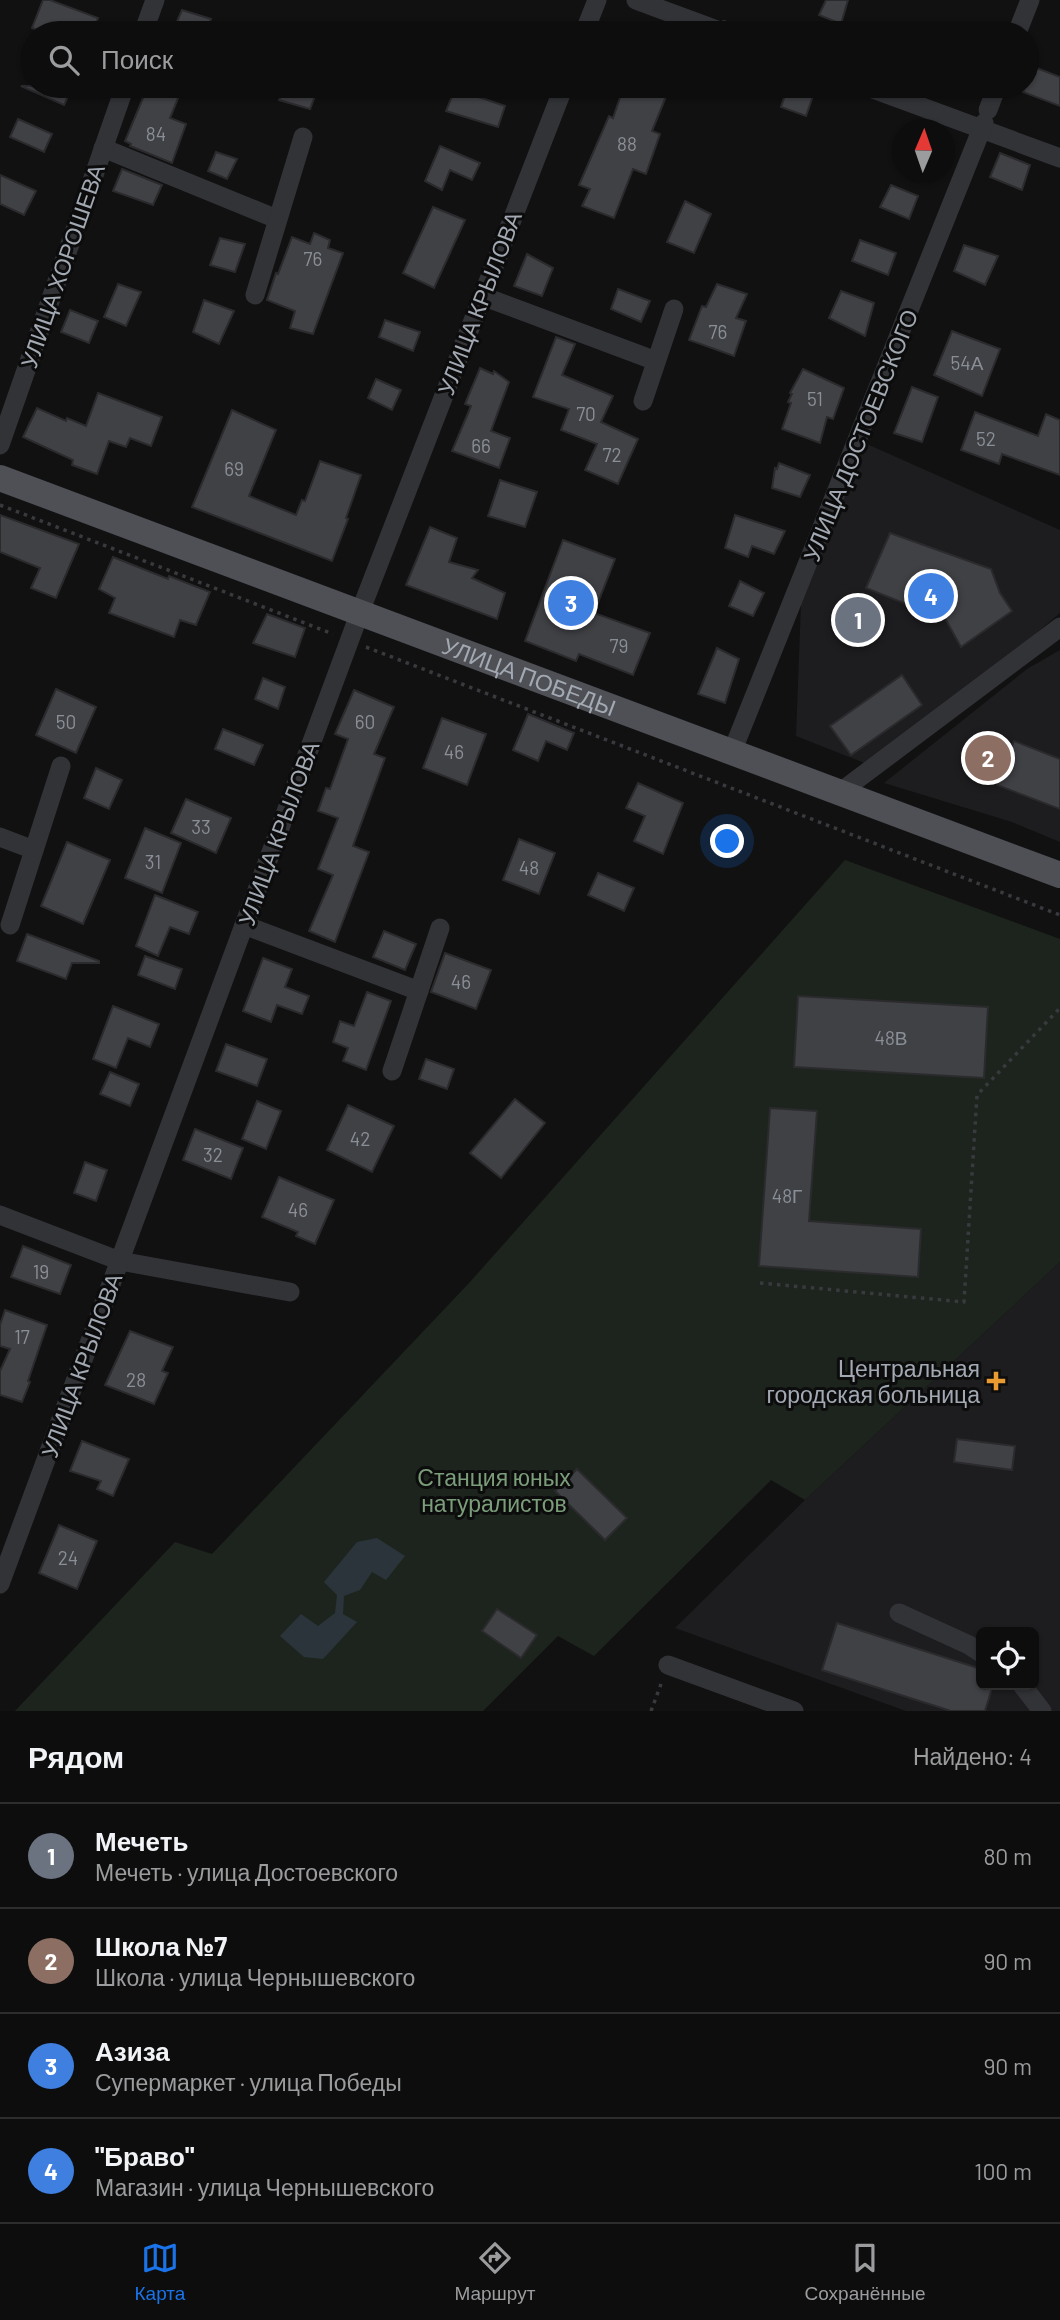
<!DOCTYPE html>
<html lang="ru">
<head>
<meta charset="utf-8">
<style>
	body { margin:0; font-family:Barlow,sans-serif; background:#1b1b1c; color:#f1f3f6 }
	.controls { position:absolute; right:21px; bottom:21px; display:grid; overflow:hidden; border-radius:10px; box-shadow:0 2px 5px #0004 }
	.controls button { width:63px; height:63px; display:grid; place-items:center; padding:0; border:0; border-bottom:2px solid #2d2d2e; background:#0d0d0e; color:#f1f3f6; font:35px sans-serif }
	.compass { position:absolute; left:892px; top:119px; width:63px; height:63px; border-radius:50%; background:#0d0d0e; box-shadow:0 2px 5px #0004; rotate:2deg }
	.you { position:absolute; left:728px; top:842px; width:24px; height:24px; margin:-18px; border:5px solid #fff; border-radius:50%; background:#1a73e8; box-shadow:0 0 0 10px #1a73e833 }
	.badge { display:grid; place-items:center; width:46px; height:46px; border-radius:50%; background:#1a73e8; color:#fff; font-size:23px; font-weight:700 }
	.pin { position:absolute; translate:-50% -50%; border:4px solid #fff; box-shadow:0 2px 7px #0006 }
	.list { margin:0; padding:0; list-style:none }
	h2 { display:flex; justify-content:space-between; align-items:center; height:91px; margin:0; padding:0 28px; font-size:30px }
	h2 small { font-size:23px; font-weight:400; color:#9a9c9e }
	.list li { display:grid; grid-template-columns:46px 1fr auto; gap:21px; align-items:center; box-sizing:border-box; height:105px; padding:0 28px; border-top:2px solid #2d2d2e }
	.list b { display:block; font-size:26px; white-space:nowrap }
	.list p { margin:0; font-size:23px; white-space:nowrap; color:#9a9c9e }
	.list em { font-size:23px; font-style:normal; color:#9a9c9e }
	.icon { flex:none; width:38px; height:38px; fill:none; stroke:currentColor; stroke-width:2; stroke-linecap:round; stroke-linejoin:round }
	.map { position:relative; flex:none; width:1060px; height:1711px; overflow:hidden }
	.search { position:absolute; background:#0d0d0e; box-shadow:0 2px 5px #0004; left:21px; right:21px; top:21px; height:77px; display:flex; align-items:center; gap:18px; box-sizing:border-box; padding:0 24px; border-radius:38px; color:#9a9c9e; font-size:26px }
	.sheet { height:511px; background:#0d0d0e }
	nav { display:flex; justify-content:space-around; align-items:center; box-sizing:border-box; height:98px; border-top:2px solid #2d2d2e; background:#0d0d0e; font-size:19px; color:#9a9c9e }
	nav a { display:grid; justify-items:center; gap:4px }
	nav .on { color:#1a73e8 }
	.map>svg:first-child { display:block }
</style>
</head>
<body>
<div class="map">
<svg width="1060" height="1711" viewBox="0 0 1060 1711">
	<rect width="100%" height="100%" fill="#111112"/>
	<g fill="#1d1d1f" fill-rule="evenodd">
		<polygon points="858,440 1060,530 1060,613 877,768 796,736 802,578"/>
		<polygon points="1060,650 1060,842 1012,822 884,783 1027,669"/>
		<path d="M 1060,1262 L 1060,1711 L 906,1711 L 675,1628 L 805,1500 ZM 981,1632 L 1034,1632 L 1034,1685 L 981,1685 Z"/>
	</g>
	<polygon fill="#1d241d" points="845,860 1060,939 1060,1262 805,1500 771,1480 594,1656 558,1636 483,1711 15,1711 175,1542 212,1554 470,1282"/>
	<polygon fill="#2b343a" points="377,1538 405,1556 386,1580 372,1572 360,1590 344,1596 343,1614 357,1622 323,1659 304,1657 280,1636 301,1614 318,1626 335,1613 337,1595 324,1582 357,1542"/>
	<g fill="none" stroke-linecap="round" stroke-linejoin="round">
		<polyline stroke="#2b343a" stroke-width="6" points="724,23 752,33"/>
	</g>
	<g fill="#404145" stroke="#2b2b2e" stroke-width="2">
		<polygon points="43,0 50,0 98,18 92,33 46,33 32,28"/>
		<polygon points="826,0 848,0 841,24 819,15"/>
		<polygon points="182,10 211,19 206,33 172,33"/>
		<polygon points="1034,67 1060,77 1060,106 1023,92"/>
		<polygon points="21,86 73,86 64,105"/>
		<polygon points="148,86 183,86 170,118 186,124 172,163 130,146 131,144 125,141"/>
		<polygon points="285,86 319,86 310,109 279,100"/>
		<polygon points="624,86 660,86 669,89 652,131 660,134 646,174 633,169 614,218 582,206 590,189 579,185 609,116 613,118"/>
		<polygon points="788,86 804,86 815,90 806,116 781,107"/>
		<polygon points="455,89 505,106 498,127 446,111"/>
		<polygon points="18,119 52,134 44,152 10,137"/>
		<polygon points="440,146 480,163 472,180 450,170 442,190 425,181"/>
		<polygon points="216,152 237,159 227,179 208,171"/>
		<polygon points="1000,153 1030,165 1022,190 990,177"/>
		<polygon points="122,169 162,185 153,205 113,191"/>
		<polygon points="0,175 36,191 24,215 0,204"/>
		<polygon points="891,185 918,196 909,219 880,207"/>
		<polygon points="685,201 711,214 694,253 667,242"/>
		<polygon points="433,207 465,220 434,288 403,273"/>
		<polygon points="314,233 330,240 328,248 343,253 313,334 290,328 295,311 267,300 276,273 278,274 292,237 310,244"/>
		<polygon points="220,238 245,244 235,272 210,265"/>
		<polygon points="860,240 896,253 888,275 852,261"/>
		<polygon points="964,245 998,256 985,285 954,271"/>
		<polygon points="527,254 553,268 542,296 514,286"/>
		<polygon points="118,284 141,292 126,326 104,317"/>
		<polygon points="717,284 747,294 736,318 746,321 734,356 689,340 702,306 706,307"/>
		<polygon points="618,289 650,301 641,322 611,309"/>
		<polygon points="841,291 874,303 865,336 829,318"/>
		<polygon points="204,300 234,311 219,344 193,332"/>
		<polygon points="70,310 98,321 89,343 61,332"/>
		<polygon points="385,320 420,332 413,351 379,337"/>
		<polygon points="952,331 1000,349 982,396 934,375"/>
		<polygon points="556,337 575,344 562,375 613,396 601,422 638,439 618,484 585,470 597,444 561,430 569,409 533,397"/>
		<polygon points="480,368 493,374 494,371 509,382 491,431 510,438 499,468 452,451 471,406 465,404"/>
		<polygon points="803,369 844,388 833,419 827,417 820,443 782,429 791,403 788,402 792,394 790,393"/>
		<polygon points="376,379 401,390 392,410 368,398"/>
		<polygon points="912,387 938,397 922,442 894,433"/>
		<polygon points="98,393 162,417 151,446 130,438 126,447 109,441 97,474 72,465 73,460 23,437 37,408 66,421 67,418 86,426"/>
		<polygon points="232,410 276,430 249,496 296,515 302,500 305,501 320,461 361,475 346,518 348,519 332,561 192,507"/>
		<polygon points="975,412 1038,436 1046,414 1060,420 1060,475 1002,454 999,464 961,450"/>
		<polygon points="779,463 810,475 800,497 772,488 775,468 777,469"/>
		<polygon points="500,480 537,492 525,527 488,516"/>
		<polygon points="0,515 79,544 56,598 31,588 40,568 0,552"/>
		<polygon points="735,515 785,531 774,554 752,546 748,557 725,548"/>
		<polygon points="430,527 457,538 449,562 478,570 472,578 505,593 497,619 406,585"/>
		<polygon points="890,533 991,569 1000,593 1012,611 961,647 946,620 866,588"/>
		<polygon points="563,540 615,559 594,613 650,633 633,675 579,654 576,661 525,641"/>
		<polygon points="113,557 168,579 169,576 210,592 196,625 180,620 174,637 109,613 115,598 99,589"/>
		<polygon points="740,581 764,593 753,616 729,606"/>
		<polygon points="267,614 305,628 295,657 253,643"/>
		<polygon points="717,648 739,659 725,703 698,694"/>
		<polygon points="902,675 922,705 851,755 830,726"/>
		<polygon points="263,678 285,687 278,709 255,699"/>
		<polygon points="56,689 96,707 76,753 36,735"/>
		<polygon points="354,690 394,707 374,754 385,758 353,846 369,852 335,942 309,931 333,875 318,869 338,818 318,811 326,788 330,789 348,739 335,734"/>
		<polygon points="528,714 574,733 567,750 546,741 538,761 513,750"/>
		<polygon points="442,718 486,734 467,785 423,768"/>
		<polygon points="223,729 263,745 254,765 215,749"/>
		<polygon points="1014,741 1060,759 1060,809 997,785"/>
		<polygon points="96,768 122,780 109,809 84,798"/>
		<polygon points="638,783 683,803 663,854 634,841 645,816 626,808"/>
		<polygon points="186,799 231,818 216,853 171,833"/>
		<polygon points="145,828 181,843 162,893 125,878"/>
		<polygon points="519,839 555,853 539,894 503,880"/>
		<polygon points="67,842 110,860 83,924 41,906"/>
		<polygon points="598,873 634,888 624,911 588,895"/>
		<polygon points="155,895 198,912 189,934 170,927 158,956 136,946"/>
		<polygon points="384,931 416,944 405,970 373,957"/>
		<polygon points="27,934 99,961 99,963 72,963 66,979 17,961"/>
		<polygon points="445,953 491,970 476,1009 431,992"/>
		<polygon points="145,956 182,969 175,989 138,975"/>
		<polygon points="263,958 292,969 285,987 309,996 302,1014 277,1005 271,1022 243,1011"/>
		<polygon points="367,992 391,1001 366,1070 343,1061 348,1048 333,1042 340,1021 354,1026"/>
		<polygon points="798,996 988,1007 984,1078 794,1067"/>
		<polygon points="113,1006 159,1024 150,1047 128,1038 116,1068 93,1059"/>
		<polygon points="226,1044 267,1059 257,1086 216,1071"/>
		<polygon points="426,1059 454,1069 447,1089 419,1079"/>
		<polygon points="110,1072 139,1084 130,1106 100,1094"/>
		<polygon points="515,1099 545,1123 501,1178 470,1153"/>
		<polygon points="257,1101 281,1111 266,1149 242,1139"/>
		<polygon points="348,1105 394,1126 372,1172 327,1150"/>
		<polygon points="770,1108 817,1111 809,1221 921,1229 918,1277 759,1266"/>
		<polygon points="195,1129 243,1148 231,1179 183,1160"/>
		<polygon points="85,1162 107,1170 96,1201 74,1193"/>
		<polygon points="279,1177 334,1200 315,1244 296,1236 298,1232 262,1217"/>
		<polygon points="23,1246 71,1265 60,1294 11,1277"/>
		<polygon points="5,1310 47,1325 28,1381 30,1382 22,1402 0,1395 0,1371 10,1349 0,1346 0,1325"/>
		<polygon points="130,1331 173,1347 162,1371 168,1373 154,1404 105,1385"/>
		<polygon points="957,1439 1015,1446 1012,1470 954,1462"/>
		<polygon points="82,1441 129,1459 113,1496 97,1489 101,1481 70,1471"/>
		<polygon points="577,1469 627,1518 605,1540 555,1491"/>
		<polygon points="59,1525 97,1541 77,1589 39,1573"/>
		<polygon points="497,1609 537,1635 521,1658 482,1631"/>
		<polygon points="837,1623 981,1669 981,1685 993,1685 985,1711 951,1711 822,1670"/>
	</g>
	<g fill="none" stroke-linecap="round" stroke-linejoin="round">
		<g stroke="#383a3e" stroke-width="3.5" stroke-dasharray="3.5 5" stroke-linecap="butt">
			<polyline points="0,505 333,634"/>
			<polyline points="366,647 1060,915"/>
			<polyline points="760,1283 964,1302 977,1095 1060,1008"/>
			<polyline points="651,1711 661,1684"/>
		</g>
		<g stroke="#323337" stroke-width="19">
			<polyline points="636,0 725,33"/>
			<polyline points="143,33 155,0"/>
			<polyline points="584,33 597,0"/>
			<polyline points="1017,33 1030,0"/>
			<polyline points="865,86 1060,158"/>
			<polyline points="988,110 997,86"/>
			<polyline points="103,148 277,219"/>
			<polyline points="255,295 303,137"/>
			<polyline points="482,296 656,361"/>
			<polyline points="643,401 674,309"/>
			<polyline points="0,445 125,86"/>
			<polyline points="734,747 984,123"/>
			<polyline points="839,793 1060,627"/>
			<polyline points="0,837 34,850"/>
			<polyline points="10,925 61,766"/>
			<polyline points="244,925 419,991"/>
			<polyline points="392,1071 440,928"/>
			<polyline points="0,1215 120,1261 290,1292"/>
			<polyline points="0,1584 360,612 564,86"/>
			<polyline points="899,1613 969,1645 981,1653"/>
			<polyline points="668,1665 794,1711"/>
			<polyline points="1022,1685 1042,1711"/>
		</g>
		<path stroke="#4e5056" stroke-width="26" id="s1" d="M 0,478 L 1060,875"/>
	</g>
	<path fill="#e99b31" stroke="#0c0c0d" stroke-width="2.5" d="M992.5 1370.5h7v7h7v7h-7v7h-7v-7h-7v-7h7z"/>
	<g text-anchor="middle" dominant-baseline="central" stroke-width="6" stroke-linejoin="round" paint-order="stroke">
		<g font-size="19" fill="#8a8f97">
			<text x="156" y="133">84</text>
			<text x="627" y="143">88</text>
			<text x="313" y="258">76</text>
			<text x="718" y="331">76</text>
			<text x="967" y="362">54А</text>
			<text x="815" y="398">51</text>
			<text x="586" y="413">70</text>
			<text x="986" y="438">52</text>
			<text x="481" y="445">66</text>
			<text x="612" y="454">72</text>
			<text x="234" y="468">69</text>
			<text x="619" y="645">79</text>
			<text x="66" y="721">50</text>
			<text x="365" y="721">60</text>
			<text x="454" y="751">46</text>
			<text x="201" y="826">33</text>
			<text x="153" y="861">31</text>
			<text x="529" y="867">48</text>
			<text x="461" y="981">46</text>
			<text x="891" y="1037">48В</text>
			<text x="360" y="1138">42</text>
			<text x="213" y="1154">32</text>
			<text x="787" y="1195">48Г</text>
			<text x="298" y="1209">46</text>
			<text x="41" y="1271">19</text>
			<text x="22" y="1336">17</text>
			<text x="136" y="1379">28</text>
			<text x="68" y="1557">24</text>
		</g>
		<g font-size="23" fill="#a2a9b2" stroke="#0c0c0d">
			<text transform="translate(62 266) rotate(-71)">УЛИЦА ХОРОШЕВА</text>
			<text transform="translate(479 303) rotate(-69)">УЛИЦА КРЫЛОВА</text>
			<text transform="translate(860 435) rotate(-68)">УЛИЦА ДОСТОЕВСКОГО</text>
			<text stroke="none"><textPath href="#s1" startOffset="565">УЛИЦА ПОБЕДЫ</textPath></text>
			<text transform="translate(278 833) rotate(-70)">УЛИЦА КРЫЛОВА</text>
			<text transform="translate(81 1365) rotate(-70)">УЛИЦА КРЫЛОВА</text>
		</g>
		<g font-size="23" fill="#a2a9b2" stroke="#0c0c0d" text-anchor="end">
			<text x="980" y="1368">Центральная<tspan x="980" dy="26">городская больница</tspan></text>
		</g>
		<g font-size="23" fill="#7b9d7a" stroke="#0c0c0d">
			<text x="494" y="1477">Станция юных<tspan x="494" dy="26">натуралистов</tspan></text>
		</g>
	</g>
</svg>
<div class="controls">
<button><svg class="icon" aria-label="locate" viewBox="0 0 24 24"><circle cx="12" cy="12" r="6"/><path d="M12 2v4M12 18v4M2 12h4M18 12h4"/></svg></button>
</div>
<svg class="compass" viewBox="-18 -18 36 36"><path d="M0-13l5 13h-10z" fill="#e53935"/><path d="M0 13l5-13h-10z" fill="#9a9c9e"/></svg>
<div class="you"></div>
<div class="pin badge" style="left:858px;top:620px;background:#6b7280">1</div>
<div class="pin badge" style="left:988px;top:758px;background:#8d6e63">2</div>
<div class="pin badge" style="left:571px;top:603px;background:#3f7fe0">3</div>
<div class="pin badge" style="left:931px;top:596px;background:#3f7fe0">4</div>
<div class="search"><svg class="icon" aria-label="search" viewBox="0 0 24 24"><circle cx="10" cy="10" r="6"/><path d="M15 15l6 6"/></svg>Поиск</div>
</div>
<section class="sheet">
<h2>Рядом<small>Найдено: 4</small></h2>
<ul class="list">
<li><span class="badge" style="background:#6b7280">1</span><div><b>Мечеть</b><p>Мечеть · улица Достоевского</p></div><em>80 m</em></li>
<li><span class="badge" style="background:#8d6e63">2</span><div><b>Школа №7</b><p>Школа · улица Чернышевского</p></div><em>90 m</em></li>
<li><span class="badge" style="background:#3f7fe0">3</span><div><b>Азиза</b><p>Супермаркет · улица Победы</p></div><em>90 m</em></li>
<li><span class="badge" style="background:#3f7fe0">4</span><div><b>&quot;Браво&quot;</b><p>Магазин · улица Чернышевского</p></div><em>100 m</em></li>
</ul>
</section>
<nav>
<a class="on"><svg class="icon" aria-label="map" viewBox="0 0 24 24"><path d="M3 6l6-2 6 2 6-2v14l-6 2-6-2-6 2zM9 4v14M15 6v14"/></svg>Карта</a>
<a><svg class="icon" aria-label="directions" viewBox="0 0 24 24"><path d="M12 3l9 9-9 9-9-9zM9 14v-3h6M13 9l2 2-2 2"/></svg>Маршрут</a>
<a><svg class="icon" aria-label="saved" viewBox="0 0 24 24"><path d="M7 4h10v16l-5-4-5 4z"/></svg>Сохранённые</a>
</nav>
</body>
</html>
